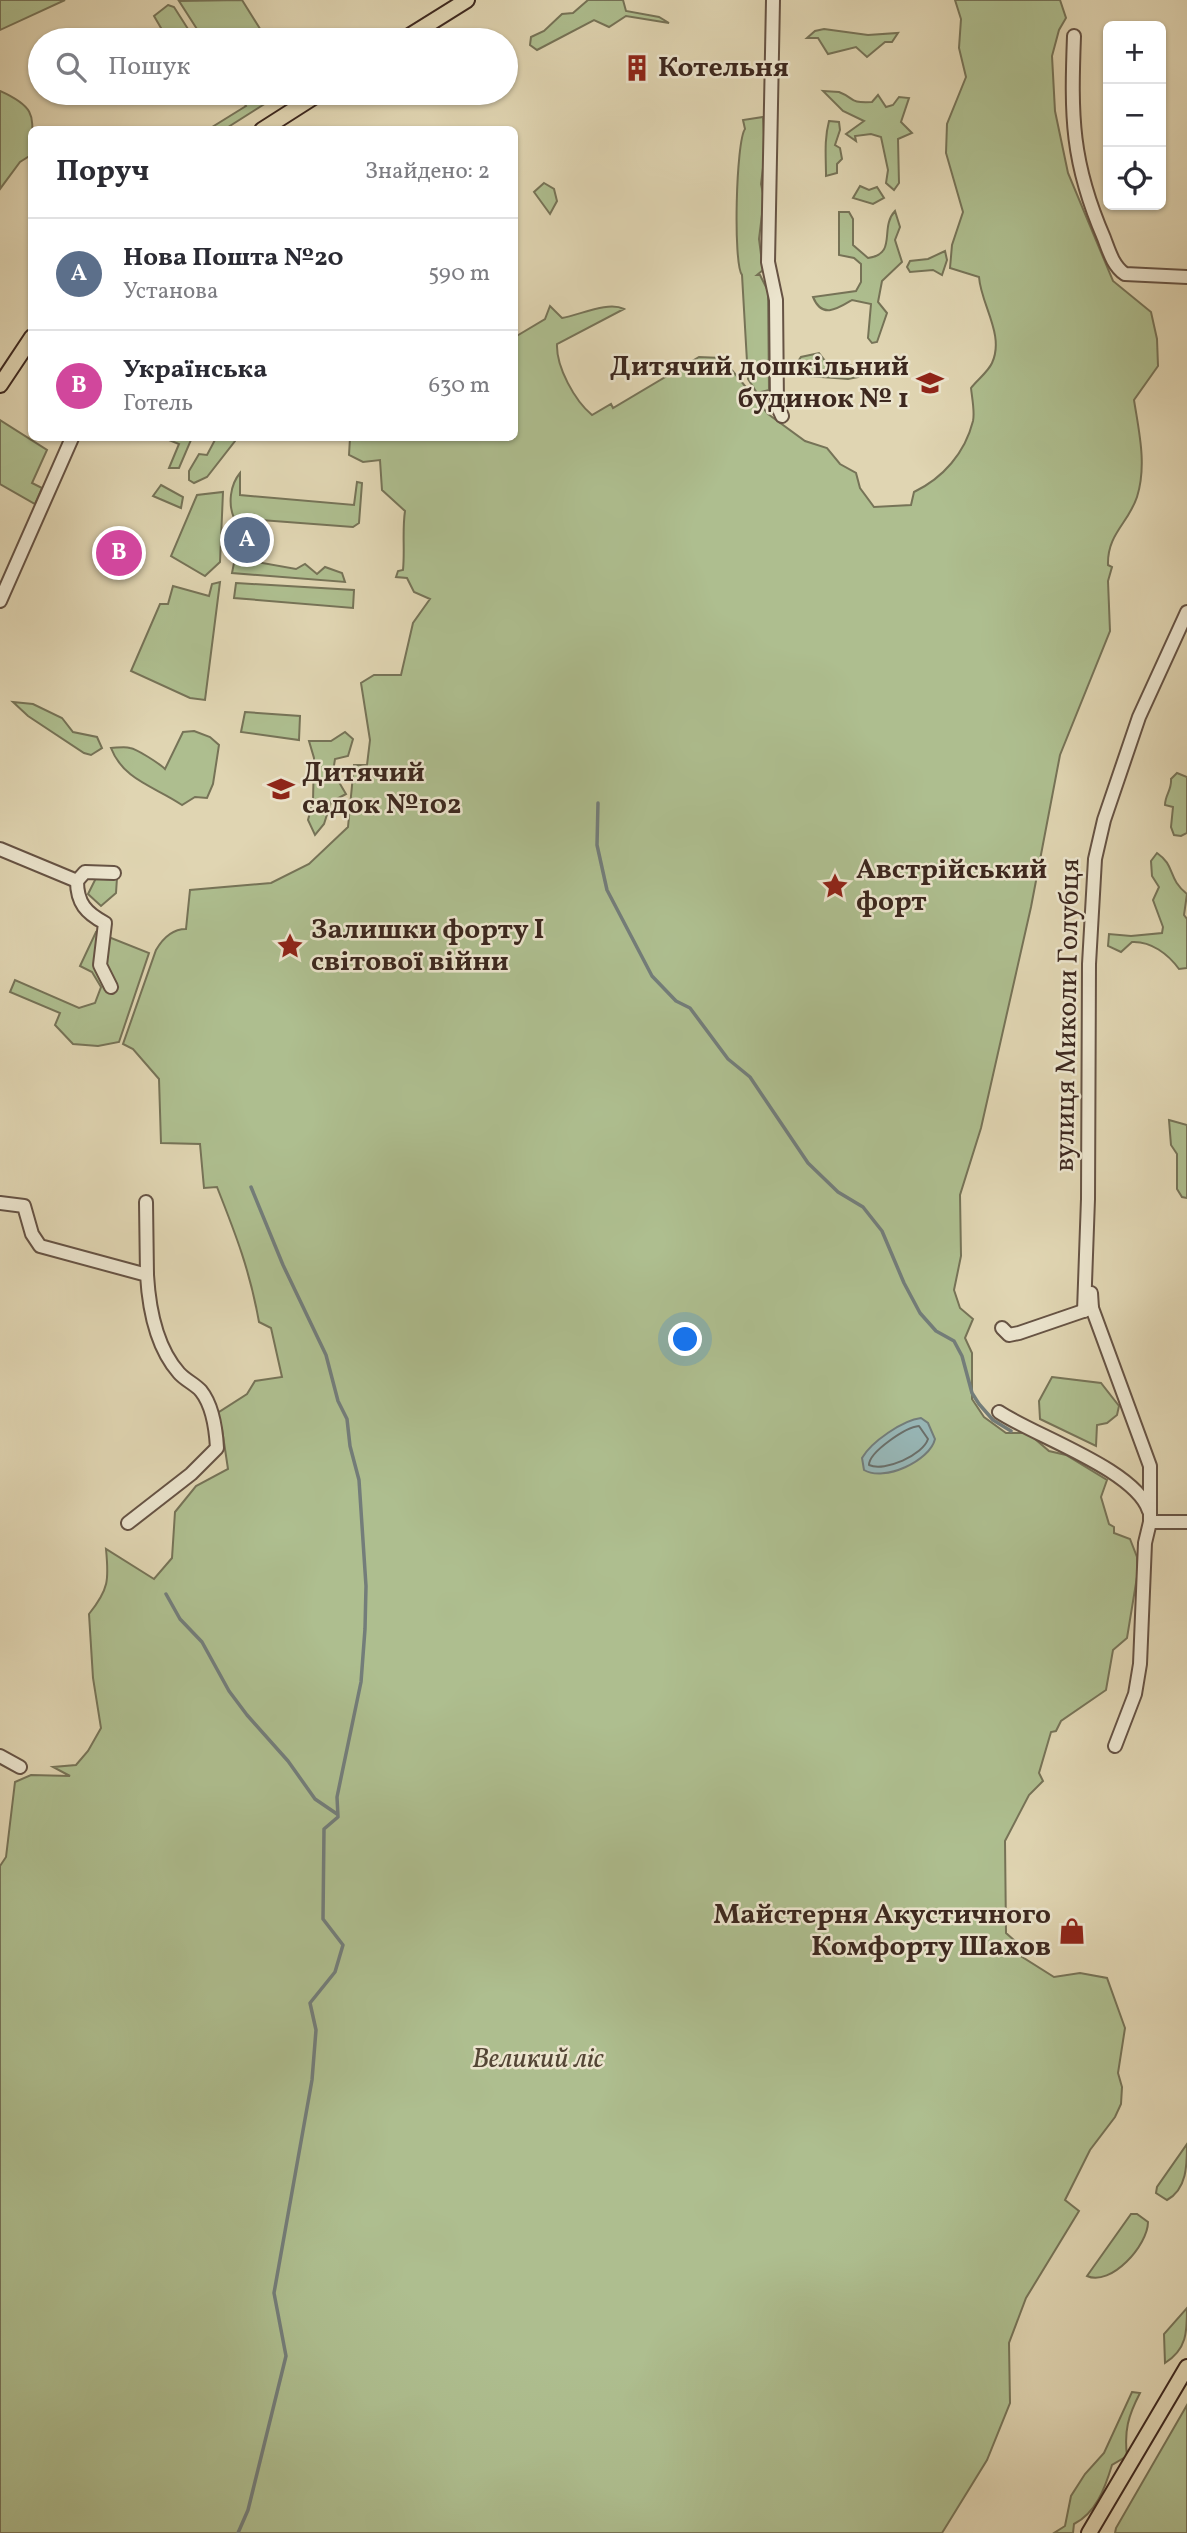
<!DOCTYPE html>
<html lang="uk">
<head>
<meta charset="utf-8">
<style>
	body { margin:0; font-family:Vollkorn,serif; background:#f7f7f7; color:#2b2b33 }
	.controls { position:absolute; right:21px; top:21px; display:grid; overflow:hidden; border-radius:10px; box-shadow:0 2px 5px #0004 }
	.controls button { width:63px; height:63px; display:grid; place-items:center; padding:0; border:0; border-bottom:2px solid #e1e1e2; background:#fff; color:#2b2b33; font:35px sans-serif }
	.you { position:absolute; left:686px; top:1340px; width:24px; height:24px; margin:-18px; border:5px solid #fff; border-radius:50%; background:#1a73e8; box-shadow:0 0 0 10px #1a73e833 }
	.badge { display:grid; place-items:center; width:46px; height:46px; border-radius:50%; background:#8f2418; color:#fff; font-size:23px; font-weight:700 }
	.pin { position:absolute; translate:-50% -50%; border:4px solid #fff; box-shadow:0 2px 7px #0006 }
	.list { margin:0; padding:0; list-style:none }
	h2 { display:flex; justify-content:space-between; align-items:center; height:91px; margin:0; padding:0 28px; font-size:30px }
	h2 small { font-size:23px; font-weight:400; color:#7c7c81 }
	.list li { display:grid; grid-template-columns:46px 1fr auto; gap:21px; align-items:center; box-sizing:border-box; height:112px; padding:0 28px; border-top:2px solid #e1e1e2 }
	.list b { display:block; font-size:26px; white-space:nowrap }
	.list p { margin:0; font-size:23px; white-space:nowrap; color:#7c7c81 }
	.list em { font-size:23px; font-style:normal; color:#7c7c81 }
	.icon { flex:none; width:38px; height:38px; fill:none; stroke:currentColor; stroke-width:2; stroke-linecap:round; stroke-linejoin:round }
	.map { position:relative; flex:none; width:1187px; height:2533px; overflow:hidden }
	.search { position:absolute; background:#fff; box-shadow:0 2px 5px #0004; left:28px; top:28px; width:490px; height:77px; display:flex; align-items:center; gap:18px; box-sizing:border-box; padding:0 24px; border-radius:38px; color:#7c7c81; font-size:26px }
	.panel { position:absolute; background:#fff; box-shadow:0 2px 5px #0004; left:28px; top:126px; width:490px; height:315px; border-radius:10px }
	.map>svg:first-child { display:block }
</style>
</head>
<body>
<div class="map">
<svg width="1187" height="2533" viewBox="0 0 1187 2533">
	<rect width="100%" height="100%" fill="#e0d5b2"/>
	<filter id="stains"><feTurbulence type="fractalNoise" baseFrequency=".00286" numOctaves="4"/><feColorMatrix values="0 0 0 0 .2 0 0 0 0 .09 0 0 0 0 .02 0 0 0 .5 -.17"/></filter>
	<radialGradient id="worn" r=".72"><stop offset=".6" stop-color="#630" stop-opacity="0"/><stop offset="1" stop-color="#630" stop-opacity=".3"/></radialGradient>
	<g fill="#aebe8f" stroke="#767357" stroke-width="2">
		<polygon points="0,0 65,0 0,30"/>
		<polygon points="242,0 267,40 204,40 179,1"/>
		<polygon points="588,0 623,0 626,11 659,17 669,23 626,16 609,27 594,20 537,50 530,45 531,37 544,31 562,14 573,13"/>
		<path d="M 955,0 L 1060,0 L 1066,18 L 1059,30 L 1052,56 L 1055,111 L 1068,173 L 1113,281 L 1151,312 L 1157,339 L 1158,366 L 1134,400 C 1139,432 1147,465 1137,497 C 1128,524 1107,534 1108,565 L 1112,567 L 1108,581 L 1110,631 L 1060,755 L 1031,907 L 981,1128 L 960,1195 L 961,1256 L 954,1290 L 960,1308 L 973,1319 L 965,1338 L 972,1353 L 972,1399 L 984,1417 L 1006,1433 L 1028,1433 L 1049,1451 L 1066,1455 L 1107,1480 L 1101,1497 L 1109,1524 L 1114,1527 L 1114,1533 L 1130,1539 L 1137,1557 L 1137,1577 L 1127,1638 L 1113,1650 L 1106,1690 L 1061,1721 L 1056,1731 L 1051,1732 L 1039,1773 L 1043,1781 L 1029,1795 L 1005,1841 L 1006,1933 L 1015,1941 L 1016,1953 L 1054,1977 L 1080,1973 L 1107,1978 L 1125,2028 L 1118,2073 L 1122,2087 L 1121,2104 L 1115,2117 L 1090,2150 L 1065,2200 L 1079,2211 L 1026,2298 L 1009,2343 L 1010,2403 L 987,2460 L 942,2533 L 0,2533 L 0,1866 L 6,1857 L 15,1782 L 31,1775 L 70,1776 L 53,1767 L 76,1765 L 88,1751 L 101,1728 L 93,1678 L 89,1614 C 109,1589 109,1580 106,1549 L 154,1579 L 172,1558 L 175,1512 L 196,1486 L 228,1469 L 222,1429 L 216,1414 L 247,1394 L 255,1381 L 282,1377 L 271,1328 L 259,1322 C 250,1271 236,1235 217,1187 L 204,1188 L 200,1144 L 161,1143 L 159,1079 L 133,1049 L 123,1044 L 156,950 C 163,938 172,929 186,929 L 190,890 L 271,883 L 309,864 L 348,827 L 354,765 L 367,765 L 370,740 L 361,683 L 374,675 L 401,675 L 413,623 L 430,599 L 414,592 L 407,578 L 396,577 L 398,571 L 403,570 C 405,549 402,532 405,511 L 382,490 L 380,460 L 363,462 L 349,455 L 350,438 L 514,438 L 515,337 L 545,319 L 550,306 L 562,318 C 580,315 608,301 624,309 L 557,344 C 556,367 575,401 592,415 L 611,404 L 613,408 L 699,357 L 722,358 L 768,414 L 805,441 L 827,448 L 840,464 L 856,473 L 860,488 L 874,507 L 911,505 L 914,492 C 943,478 965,453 973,421 C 975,412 972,398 971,388 C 977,380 988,372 992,363 C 1005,335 981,305 979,277 L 950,268 L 952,245 L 963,212 L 946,153 L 947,124 L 966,77 L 959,48 L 961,19 Z"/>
		<polygon points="168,5 174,7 195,40 168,40 154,16"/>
		<polygon points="824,29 868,35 898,33 892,42 885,42 867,57 856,47 828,54 818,38 807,38 815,31"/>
		<path d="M 0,91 C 40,109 32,118 31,155 L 20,162 L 0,189 Z"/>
		<path d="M 823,91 L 839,92 C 857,99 847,103 872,102 L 878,95 L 886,107 L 893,105 L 899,97 L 909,98 L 901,122 L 912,133 L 898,139 L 899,183 L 894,190 L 886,183 L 888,170 L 881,137 L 871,134 L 855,136 L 856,141 L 846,134 L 864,121 L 843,111 Z"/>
		<polygon points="238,93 282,93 225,129 209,129 246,106"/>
		<path d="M 763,117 L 765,152 L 761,184 L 764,198 L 759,239 L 763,270 L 757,275 L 760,275 L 768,291 L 769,390 L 757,393 L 748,379 L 742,275 C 733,264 736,141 745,129 L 743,120 Z"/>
		<path d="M 829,121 L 839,122 L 840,130 L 835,145 L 840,148 L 842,159 L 837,164 L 837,173 L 826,176 C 826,157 824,140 829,121 Z"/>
		<polygon points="544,183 554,189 557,201 550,214 534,192"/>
		<polygon points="860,186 869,190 877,187 884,198 873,204 853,198"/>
		<path d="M 895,211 L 900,227 L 895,240 L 902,262 L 882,281 L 878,302 L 887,313 L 877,342 L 872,343 L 868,338 L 871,304 L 852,300 C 837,309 822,319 813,297 L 856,291 L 861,282 L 861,264 L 854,258 L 839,255 L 839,212 L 849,212 L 853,219 L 853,245 L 868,258 C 898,254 879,228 895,211 Z"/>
		<polygon points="945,251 947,260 942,275 933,270 910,272 907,267 910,261 928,259"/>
		<polygon points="819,353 826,362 848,361 858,377 848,379 795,375 793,369 801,357"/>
		<polygon points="0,420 47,450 32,483 42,488 35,504 0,484"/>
		<polygon points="164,438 191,440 179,468 169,468 179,444"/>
		<polygon points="216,438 234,438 235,441 207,477 194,483 189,480 189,471 199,454 207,455"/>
		<path d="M 240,473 L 240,495 L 354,505 L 357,482 L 362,483 L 359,523 L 353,527 L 234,518 C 228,504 230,485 240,473 Z"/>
		<polygon points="161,485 183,497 181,508 153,496"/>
		<polygon points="223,492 220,562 205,576 171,556 197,495"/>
		<polygon points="235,558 296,569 305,564 317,574 325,567 342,573 345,582 232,573"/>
		<polygon points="220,582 205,700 190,698 131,671 160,604 168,604 173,586 209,596 212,584"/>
		<polygon points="236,583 354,590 353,608 234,598"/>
		<polygon points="13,702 33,704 62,718 73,732 97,737 102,748 91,755 84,753 28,716"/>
		<polygon points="245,712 300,716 299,740 241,732"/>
		<path d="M 194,731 L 210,737 L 219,745 L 213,784 L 207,798 L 195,797 L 182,805 C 156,787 123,780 111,748 C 116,748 125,746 130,748 C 137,749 160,764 165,769 L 183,732 Z"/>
		<polygon points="345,732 353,739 348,756 335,759 333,772 346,794 331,802 324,824 315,835 308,820 313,801 314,758 309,741 331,741"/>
		<path d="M 1177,773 L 1187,777 L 1187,833 L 1181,836 L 1174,835 L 1171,827 L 1173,807 L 1165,805 C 1165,795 1172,790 1171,779 Z"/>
		<path d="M 1157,853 C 1176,866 1167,878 1187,894 L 1184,915 L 1187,919 L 1187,968 L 1179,969 C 1168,954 1151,941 1132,942 L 1121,952 L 1108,946 L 1109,934 L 1131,936 L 1162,933 L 1163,927 L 1153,900 L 1159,887 L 1152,876 L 1151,861 Z"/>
		<polygon points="97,876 117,878 116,893 101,906 88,894"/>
		<polygon points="96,932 149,953 119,1042 98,1046 73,1044 55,1025 60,1013 10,992 15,980 79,1008 95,1003 101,987 92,972 80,966"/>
		<polygon points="1169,1120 1187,1125 1187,1198 1182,1197 1177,1189 1177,1154 1171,1145"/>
		<polygon points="1052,1377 1101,1383 1119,1406 1117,1415 1107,1423 1097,1425 1096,1446 1040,1419 1039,1401"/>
		<path d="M 1187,2144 C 1187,2165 1187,2189 1167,2200 L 1156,2193 L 1157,2187 Z"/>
		<path d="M 1131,2214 L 1137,2214 L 1148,2222 C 1148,2245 1111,2287 1087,2276 Z"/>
		<path d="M 1187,2308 C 1187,2332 1187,2349 1165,2363 L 1164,2334 Z"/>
		<path d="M 1132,2392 L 1140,2393 C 1128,2416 1124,2431 1127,2456 L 1112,2465 C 1105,2488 1096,2513 1074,2524 L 1073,2533 L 1054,2533 L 1065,2526 L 1071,2496 L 1085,2474 L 1104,2453 Z"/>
		<polygon points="1187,2405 1187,2533 1115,2533 1116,2528"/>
	</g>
	<path fill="#97b6b6" stroke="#737d7a" stroke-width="2" d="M 921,1418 L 928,1423 L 935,1439 C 930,1461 884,1482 864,1470 L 862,1458 C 871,1442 903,1420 921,1418 Z"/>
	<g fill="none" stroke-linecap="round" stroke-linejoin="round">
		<path stroke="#6a6f6a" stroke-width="2" d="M 919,1426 L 928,1439 C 923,1455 885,1472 869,1465 C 869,1452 906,1427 919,1426 Z"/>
		<g stroke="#737d7a" stroke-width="3.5">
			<polyline points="598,803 597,845 607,890 652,976 676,1001 690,1008 728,1059 750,1077 808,1163 838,1192 863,1207 882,1231 904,1283 920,1313 936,1331 954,1341 962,1356 972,1393 979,1404 993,1420 1011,1431"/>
			<polyline points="166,1594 180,1619 202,1642 229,1691 247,1715 288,1761 315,1799 337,1814"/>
			<polyline points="238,2533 248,2510 286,2356 274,2293 312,2080 316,2030 310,2003 335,1972 343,1945 323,1919 324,1829 338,1817 337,1797 361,1682 365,1629 366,1586 359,1480 350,1446 347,1419 338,1401 326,1355 283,1265 251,1187"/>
		</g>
		<defs>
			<g id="minor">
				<polyline points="773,0 768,262 776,300 777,405 782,416"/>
				<path d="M 1074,36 C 1071,116 1071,162 1104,238 C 1109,251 1113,266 1125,274 L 1187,277"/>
				<polyline points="0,601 72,438"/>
				<polyline points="0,849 77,881 85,872 114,873"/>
				<path d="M 77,881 C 77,903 86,913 105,923 L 100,965 L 111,987"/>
				<polyline points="146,1202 147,1275"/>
				<path d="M 0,1203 L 24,1206 L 32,1234 L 40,1246 L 147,1275 C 149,1309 156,1347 179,1373 C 185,1380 195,1384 201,1391 C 213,1406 216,1430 217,1448 L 191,1474 L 128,1523"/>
				<polyline points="1091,1293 1092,1308 1150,1466 1150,1522 1145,1543 1140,1664 1135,1694 1115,1746"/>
				<polyline points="1084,1311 1088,1199 1089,964 1095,859 1104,820 1139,717 1187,612"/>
				<polyline points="1002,1328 1009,1335 1019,1333 1092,1308"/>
				<path d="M 999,1412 C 1035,1436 1136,1470 1149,1511"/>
				<polyline points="1150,1522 1187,1522"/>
				<polyline points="0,1756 20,1767"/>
			</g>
			<g id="major">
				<polyline points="403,40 467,0"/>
				<polyline points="262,130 320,93"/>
				<polyline points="0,385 32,337"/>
				<polyline points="1089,2533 1187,2367"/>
			</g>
		</defs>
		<use href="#minor" stroke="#665344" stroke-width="16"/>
		<use href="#major" stroke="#3d281f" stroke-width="18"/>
		<use href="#minor" stroke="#ebe4cd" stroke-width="12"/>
		<use href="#major" stroke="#e0d5b2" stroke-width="14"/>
	</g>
	<defs>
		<symbol id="building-bare" viewBox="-9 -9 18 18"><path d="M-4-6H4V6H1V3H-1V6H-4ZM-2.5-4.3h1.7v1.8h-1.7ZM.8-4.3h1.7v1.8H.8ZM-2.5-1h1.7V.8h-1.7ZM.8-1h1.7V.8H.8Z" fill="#8f2418" stroke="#ebe4cd" stroke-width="2.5" paint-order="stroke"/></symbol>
		<symbol id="school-bare" viewBox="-9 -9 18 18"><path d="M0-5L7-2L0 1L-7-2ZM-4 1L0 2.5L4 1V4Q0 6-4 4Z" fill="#8f2418" stroke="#ebe4cd" stroke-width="2.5" paint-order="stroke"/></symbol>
		<symbol id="sight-bare" viewBox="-9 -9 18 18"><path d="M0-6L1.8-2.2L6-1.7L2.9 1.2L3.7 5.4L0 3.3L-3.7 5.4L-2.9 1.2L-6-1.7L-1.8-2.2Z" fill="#8f2418" stroke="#ebe4cd" stroke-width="2.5" paint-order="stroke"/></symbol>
		<symbol id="shop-bare" viewBox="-9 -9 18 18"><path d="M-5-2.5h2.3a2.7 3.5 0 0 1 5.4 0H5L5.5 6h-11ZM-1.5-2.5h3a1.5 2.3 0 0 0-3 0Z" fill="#8f2418" stroke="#ebe4cd" stroke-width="2.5" paint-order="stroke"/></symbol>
	</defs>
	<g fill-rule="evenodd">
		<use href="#building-bare" x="618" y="49" width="38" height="38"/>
		<use href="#school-bare" x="911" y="364" width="38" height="38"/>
		<use href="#school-bare" x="262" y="770" width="38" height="38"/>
		<use href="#sight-bare" x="816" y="867" width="38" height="38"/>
		<use href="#sight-bare" x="271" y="927" width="38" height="38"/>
		<use href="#shop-bare" x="1053" y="1912" width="38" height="38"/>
	</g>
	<g text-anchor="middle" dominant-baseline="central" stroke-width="5" stroke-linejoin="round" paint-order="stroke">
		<g font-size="28" font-weight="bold" fill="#3d281f" stroke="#ebe4cd" text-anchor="start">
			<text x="658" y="68">Котельня</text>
			<text x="909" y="367" text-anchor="end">Дитячий дошкільний<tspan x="909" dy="32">будинок № 1</tspan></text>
			<text x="302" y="773">Дитячий<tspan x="302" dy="32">садок №102</tspan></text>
			<text x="856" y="870">Австрійський<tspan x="856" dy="32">форт</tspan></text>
			<text x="311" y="930">Залишки форту І<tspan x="311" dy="32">світової війни</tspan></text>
			<text x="1051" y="1915" text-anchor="end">Майстерня Акустичного<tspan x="1051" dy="32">Комфорту Шахов</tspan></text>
		</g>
		<g font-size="28" fill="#3d281f" stroke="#ebe4cd">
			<text transform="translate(1068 1015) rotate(-89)">вулиця Миколи Голубця</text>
		</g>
		<g font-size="28" font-style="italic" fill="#544635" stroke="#ebe4cd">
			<text x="538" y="2059">Великий ліс</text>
		</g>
	</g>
	<rect width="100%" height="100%" filter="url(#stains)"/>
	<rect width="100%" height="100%" fill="url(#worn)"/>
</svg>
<div class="controls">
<button>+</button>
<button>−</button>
<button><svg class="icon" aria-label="locate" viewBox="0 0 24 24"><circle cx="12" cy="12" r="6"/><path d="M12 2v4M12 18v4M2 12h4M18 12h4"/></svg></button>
</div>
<div class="you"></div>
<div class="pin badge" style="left:247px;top:540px;background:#5c6f8a">A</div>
<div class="pin badge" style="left:119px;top:553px;background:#d1479c">B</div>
<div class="search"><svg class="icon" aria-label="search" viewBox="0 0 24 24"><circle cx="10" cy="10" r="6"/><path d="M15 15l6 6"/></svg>Пошук</div>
<section class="panel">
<h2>Поруч<small>Знайдено: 2</small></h2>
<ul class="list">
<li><span class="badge" style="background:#5c6f8a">A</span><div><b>Нова Пошта №20</b><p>Установа</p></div><em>590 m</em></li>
<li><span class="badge" style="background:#d1479c">B</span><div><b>Українська</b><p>Готель</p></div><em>630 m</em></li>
</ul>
</section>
</div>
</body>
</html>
